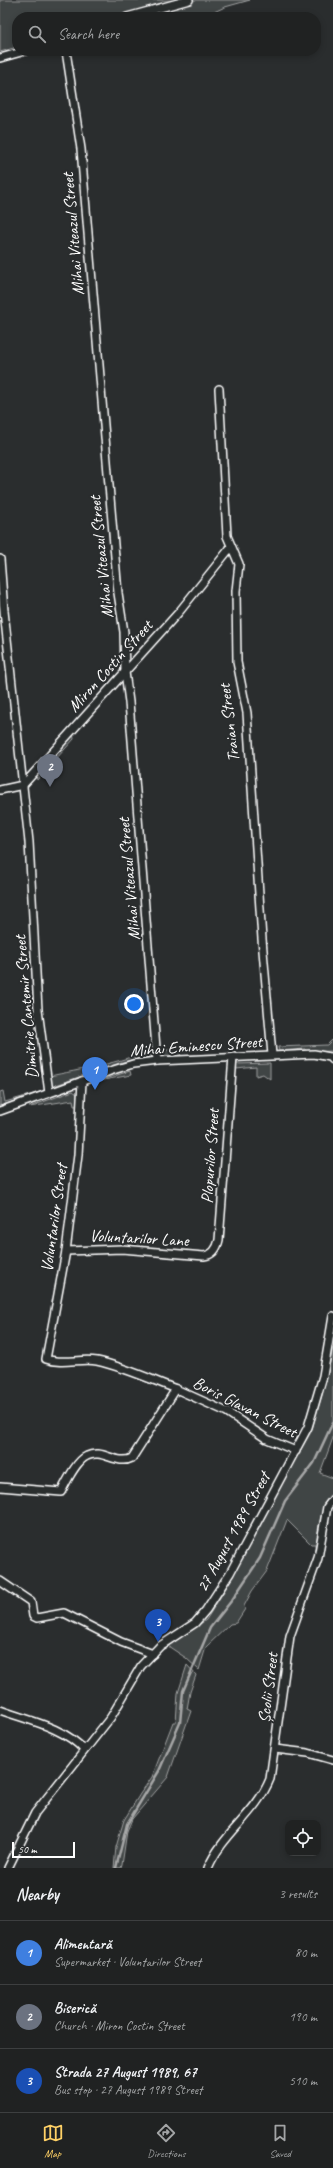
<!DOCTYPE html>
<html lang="en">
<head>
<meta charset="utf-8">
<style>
	body { margin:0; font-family:Caveat,sans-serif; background:#282a2a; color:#f1f3f6 }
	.controls { position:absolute; right:12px; bottom:12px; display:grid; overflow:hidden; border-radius:8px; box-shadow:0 2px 6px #0003 }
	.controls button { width:36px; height:36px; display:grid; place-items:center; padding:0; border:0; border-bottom:1px solid #3d3f40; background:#202222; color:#f1f3f6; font:20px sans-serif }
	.scale { position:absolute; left:12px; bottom:10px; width:63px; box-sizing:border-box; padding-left:4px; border:2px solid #fff; border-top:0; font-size:11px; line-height:14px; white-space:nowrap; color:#fff; -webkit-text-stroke:3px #2a2d2e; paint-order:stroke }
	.you { position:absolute; left:134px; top:1004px; width:14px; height:14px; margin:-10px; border:3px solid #fff; border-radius:50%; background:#1a73e8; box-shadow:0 0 0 6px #1a73e833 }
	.badge { display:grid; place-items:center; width:26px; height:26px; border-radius:50%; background:#ffd166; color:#fff; font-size:13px; font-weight:700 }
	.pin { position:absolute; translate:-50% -33px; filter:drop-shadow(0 1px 2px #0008) }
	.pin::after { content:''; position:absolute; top:21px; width:14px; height:12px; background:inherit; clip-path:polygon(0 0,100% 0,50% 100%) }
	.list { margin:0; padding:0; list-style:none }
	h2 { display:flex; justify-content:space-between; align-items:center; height:52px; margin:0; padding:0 16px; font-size:17px }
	h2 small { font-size:13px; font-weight:400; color:#a2a4a5 }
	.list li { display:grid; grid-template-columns:26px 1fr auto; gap:12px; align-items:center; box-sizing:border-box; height:64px; padding:0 16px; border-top:1px solid #3d3f40 }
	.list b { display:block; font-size:15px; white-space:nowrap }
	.list p { margin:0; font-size:13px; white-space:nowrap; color:#a2a4a5 }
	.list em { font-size:13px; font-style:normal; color:#a2a4a5 }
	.icon { flex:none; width:22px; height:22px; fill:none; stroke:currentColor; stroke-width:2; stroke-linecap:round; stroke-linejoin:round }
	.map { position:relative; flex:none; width:333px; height:1868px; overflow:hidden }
	.search { position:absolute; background:#202222; box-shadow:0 2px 6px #0003; left:12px; right:12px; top:12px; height:44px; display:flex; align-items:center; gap:10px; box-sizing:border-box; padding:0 14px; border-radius:16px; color:#a2a4a5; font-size:15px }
	.sheet { height:244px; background:#202222 }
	nav { display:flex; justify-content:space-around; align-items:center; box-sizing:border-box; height:56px; border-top:1px solid #3d3f40; background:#202222; font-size:11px; color:#a2a4a5 }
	nav a { display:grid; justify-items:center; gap:2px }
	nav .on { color:#ffd166 }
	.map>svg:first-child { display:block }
</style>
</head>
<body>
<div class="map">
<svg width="333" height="1868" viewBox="0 0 333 1868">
	<rect width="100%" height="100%" fill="#2a2d2e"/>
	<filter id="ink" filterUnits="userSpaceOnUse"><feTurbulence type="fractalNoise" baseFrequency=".025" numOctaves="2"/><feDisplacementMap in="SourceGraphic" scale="8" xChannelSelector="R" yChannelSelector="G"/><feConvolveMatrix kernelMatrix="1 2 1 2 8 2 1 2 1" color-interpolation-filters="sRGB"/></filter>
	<g filter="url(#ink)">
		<g fill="#414445" stroke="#a0a2a2">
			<polygon points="0,0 250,0 225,7 203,17 160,17 160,11 135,17 17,17 17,47 0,52"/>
			<polygon points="73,732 74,739 37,780 36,774"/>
			<polygon points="333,1039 333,1051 306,1052 305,1049 279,1051 278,1047 327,1045"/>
			<path d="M 153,1045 L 150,1056 L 122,1062 L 53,1086 L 51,1084 L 50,1076 C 72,1071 141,1060 153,1045 Z"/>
			<polygon points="161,1050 181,1050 180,1056 163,1056"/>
			<polygon points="270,1063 270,1079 263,1074 256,1076 256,1067 236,1069 236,1064"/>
			<polygon points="130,1071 131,1075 98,1081"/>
			<polygon points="3,1091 5,1102 40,1092 0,1106 0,1092"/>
			<polygon points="73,1091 77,1094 78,1106 74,1106 73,1100 29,1107"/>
			<polygon points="333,1348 333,1438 320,1473 333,1478 333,1494 324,1508 319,1524 315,1551 315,1544 311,1544 287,1520 267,1571 252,1591 244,1606 245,1609 236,1623 230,1624 206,1647 199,1670 186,1658 168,1646 206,1620 226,1588 265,1512 311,1432 326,1381"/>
			<polygon points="187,1665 196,1675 190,1692 187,1709 191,1711 168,1777 132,1819 127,1831 122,1865 121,1868 114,1868 116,1847 124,1820 140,1794 152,1777 173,1722 176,1722 178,1693"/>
		</g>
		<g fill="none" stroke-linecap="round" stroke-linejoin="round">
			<polyline stroke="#a6a7a7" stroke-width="2.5" points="116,1868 127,1824 159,1771 180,1723 183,1691 210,1628 232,1600 260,1558 285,1501 314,1463 333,1422"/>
			<defs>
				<g id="street">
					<polyline points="127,17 189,0"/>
					<polyline points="66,51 81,149 118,593 124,632 125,672 129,702 157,1061"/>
					<polyline points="0,58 25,51"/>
					<polyline points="219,389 227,536 239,564 236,591 237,662 247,713 262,939 272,1055"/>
					<polyline points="0,559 4,611 29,842 38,1010 49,1093"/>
					<polyline points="0,790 23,785 179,612 231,547"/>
					<path d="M 82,1081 L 78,1155 L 66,1251 L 46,1359 C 63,1365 80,1358 97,1361 C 124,1367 150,1379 176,1389"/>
					<polyline points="0,1111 110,1071 133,1064 157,1061 314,1054 330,1057 333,1060"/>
					<path d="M 66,1251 L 122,1249 L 204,1256 C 213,1255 217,1249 219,1240 L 233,1057"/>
					<path d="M 0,1487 L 61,1492 C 67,1481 76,1461 87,1456 C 102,1448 117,1466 132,1458 L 176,1389 L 227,1412 L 267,1439 L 296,1451"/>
					<polyline points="0,1581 31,1602 33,1616 37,1618 64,1613 121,1642 153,1654"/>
					<path d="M 0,1710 C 27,1720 64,1727 84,1750"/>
					<polyline points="275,1749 308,1753 333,1760"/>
					<polyline points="8,1868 35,1813 111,1717 141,1666 160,1646 195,1623 206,1610 230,1573 308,1427 323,1376 333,1316"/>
					<path d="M 208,1868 C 223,1833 256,1814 270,1779 L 290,1636 L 318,1558 L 327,1507 L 333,1499"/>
				</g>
			</defs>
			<use href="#street" stroke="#fff" stroke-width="10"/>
			<use href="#street" stroke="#2a2d2e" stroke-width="7"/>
		</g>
	</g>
	<g text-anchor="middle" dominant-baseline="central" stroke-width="4" stroke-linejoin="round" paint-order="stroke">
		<g font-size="17" fill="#fff" stroke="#2a2d2e">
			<text transform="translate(73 234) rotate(-95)">Mihai Viteazul Street</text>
			<text transform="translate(101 557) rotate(-96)">Mihai Viteazul Street</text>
			<text transform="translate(110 666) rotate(-48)">Miron Costin Street</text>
			<text transform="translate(229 723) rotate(-97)">Traian Street</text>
			<text transform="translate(129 879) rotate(-95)">Mihai Viteazul Street</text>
			<text transform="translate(26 1007) rotate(-95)">Dimitrie Cantemir Street</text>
			<text transform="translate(196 1046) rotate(-4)">Mihai Eminescu Street</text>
			<text transform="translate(210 1156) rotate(-86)">Plopurilor Street</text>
			<text transform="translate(54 1218) rotate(-82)">Voluntarilor Street</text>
			<text transform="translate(139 1238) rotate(3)">Voluntarilor Lane</text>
			<text transform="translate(245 1407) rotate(27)">Boris Glavan Street</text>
			<text transform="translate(233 1532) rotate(-61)">27 August 1989 Street</text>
			<text transform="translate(268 1688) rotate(-83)">Școlii Street</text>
		</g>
	</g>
</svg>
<div class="controls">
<button><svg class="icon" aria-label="locate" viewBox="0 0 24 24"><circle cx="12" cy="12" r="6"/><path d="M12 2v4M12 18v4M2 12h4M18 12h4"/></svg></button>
</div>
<div class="scale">50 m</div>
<div class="you"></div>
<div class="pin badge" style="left:95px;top:1090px;background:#3f7fe0">1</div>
<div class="pin badge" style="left:50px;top:787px;background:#6b7280">2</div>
<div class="pin badge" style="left:158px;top:1642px;background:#1a4fb4">3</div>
<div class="search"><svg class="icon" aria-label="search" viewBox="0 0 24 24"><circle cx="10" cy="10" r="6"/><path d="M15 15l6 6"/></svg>Search here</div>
</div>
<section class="sheet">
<h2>Nearby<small>3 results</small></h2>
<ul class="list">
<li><span class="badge" style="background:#3f7fe0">1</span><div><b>Alimentară</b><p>Supermarket · Voluntarilor Street</p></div><em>80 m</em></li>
<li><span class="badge" style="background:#6b7280">2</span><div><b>Biserică</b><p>Church · Miron Costin Street</p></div><em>190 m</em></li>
<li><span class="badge" style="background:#1a4fb4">3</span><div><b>Strada 27 August 1989, 67</b><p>Bus stop · 27 August 1989 Street</p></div><em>510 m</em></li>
</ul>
</section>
<nav>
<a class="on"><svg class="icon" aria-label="map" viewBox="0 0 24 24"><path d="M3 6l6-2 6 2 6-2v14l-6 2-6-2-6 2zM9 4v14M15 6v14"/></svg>Map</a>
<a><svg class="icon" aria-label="directions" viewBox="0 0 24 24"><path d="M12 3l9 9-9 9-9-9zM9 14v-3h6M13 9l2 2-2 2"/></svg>Directions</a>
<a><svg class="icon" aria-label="saved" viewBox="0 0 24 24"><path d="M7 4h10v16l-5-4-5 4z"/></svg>Saved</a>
</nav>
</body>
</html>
